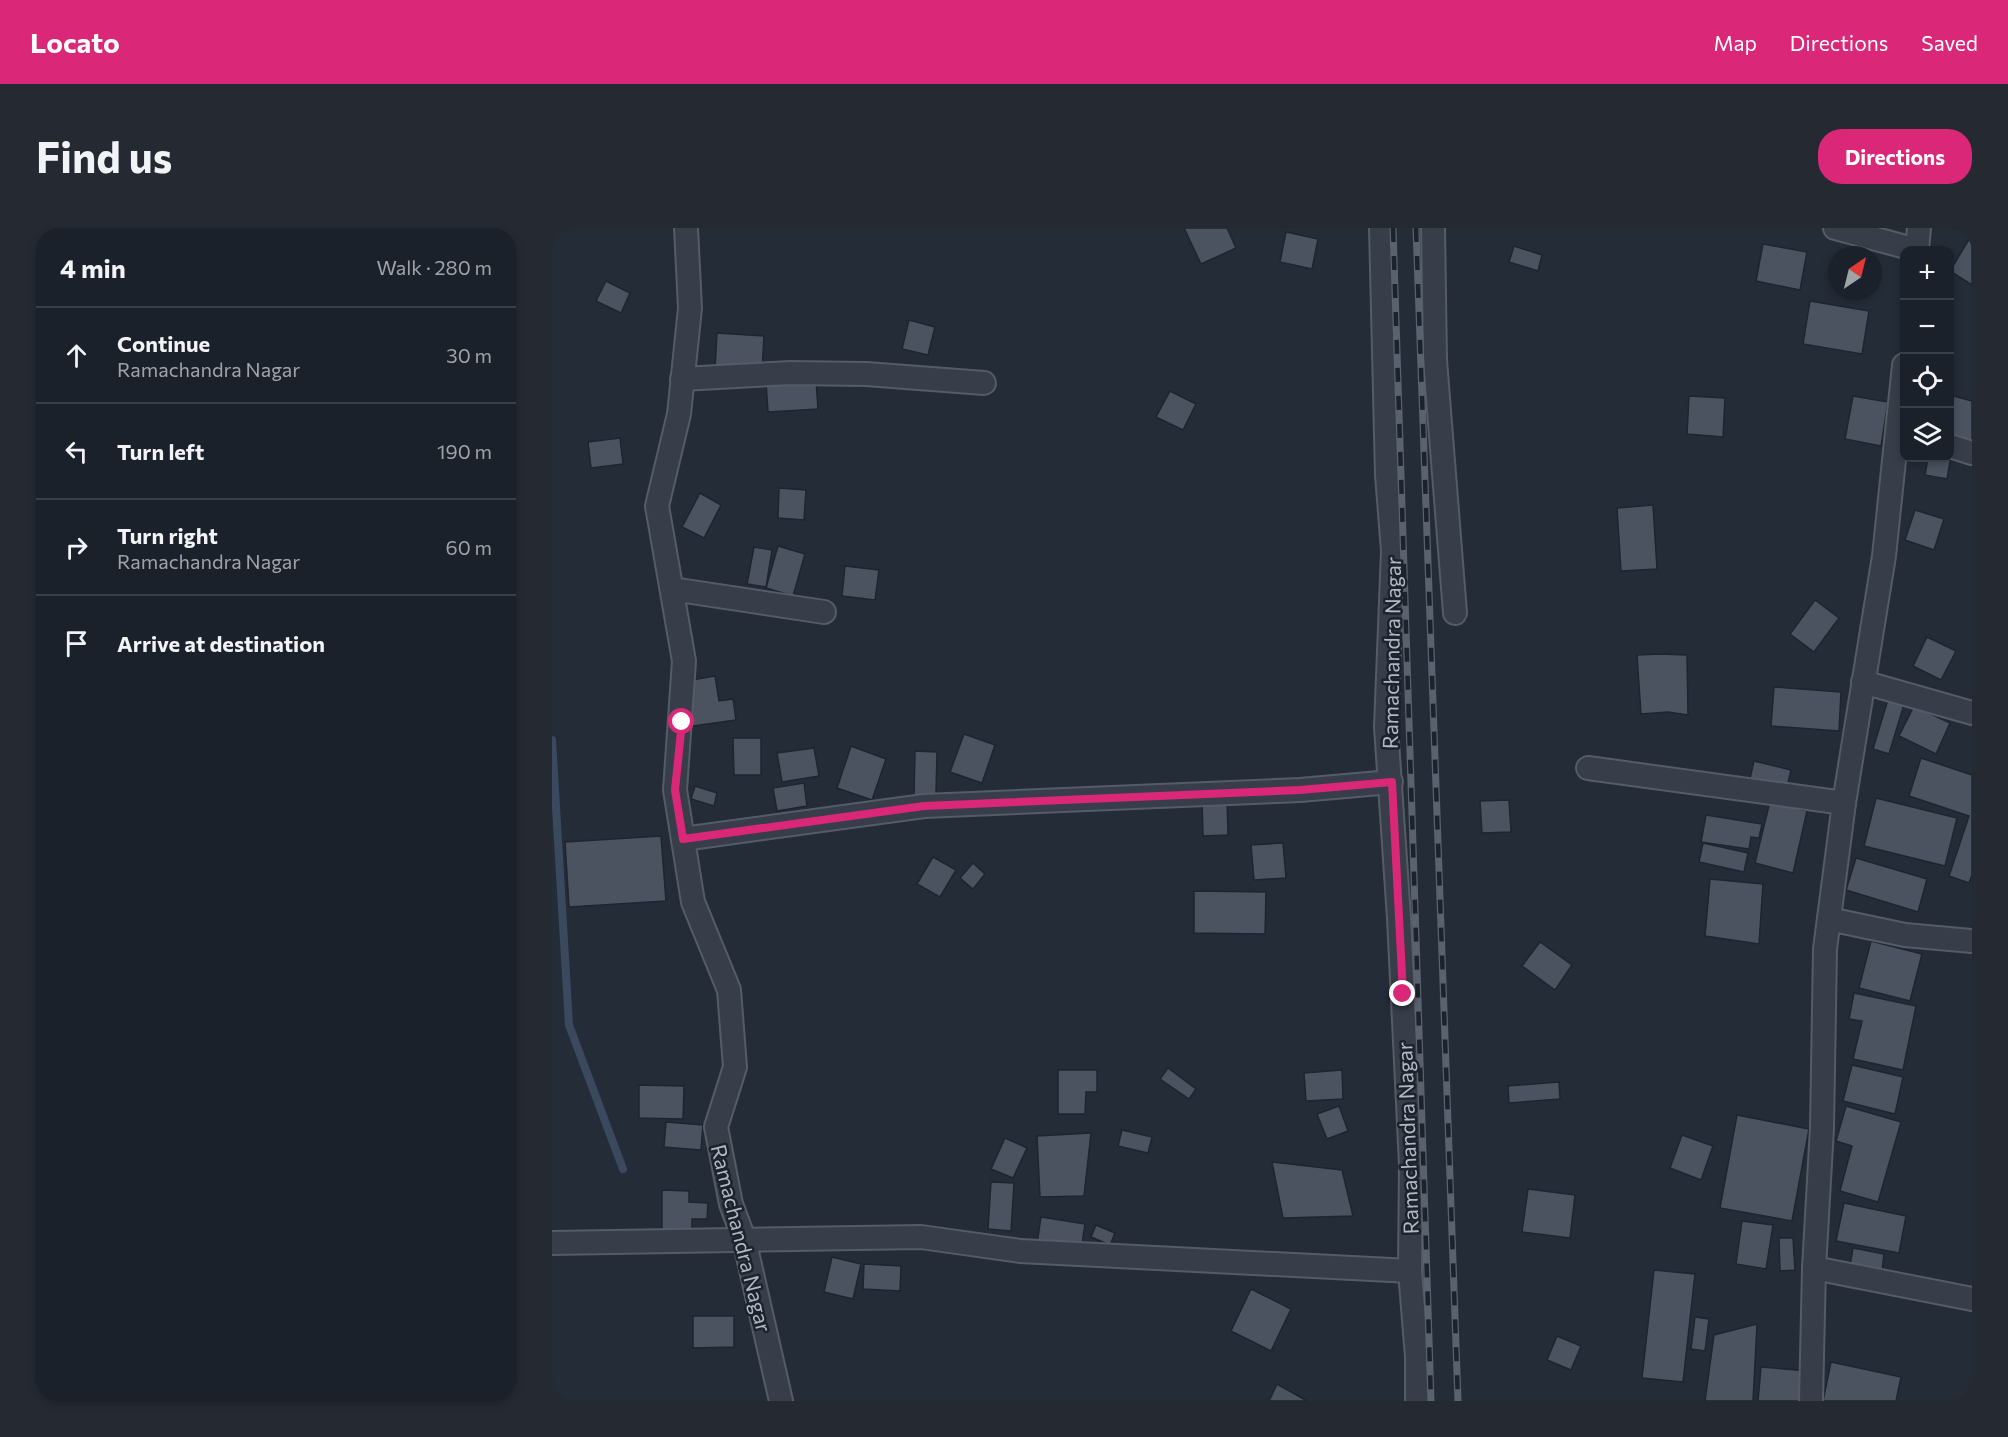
<!DOCTYPE html>
<html lang="en">
<head>
<meta charset="utf-8">
<style>
	body { margin:0; font-family:Commissioner,sans-serif; background:#242932; color:#f1f3f6 }
	.controls { position:absolute; right:18px; top:18px; display:grid; overflow:hidden; border-radius:12px; box-shadow:0 3px 9px #0003 }
	.controls button { width:54px; height:54px; display:grid; place-items:center; padding:0; border:0; border-bottom:2px solid #393e47; background:#1b212a; color:#f1f3f6; font:30px sans-serif }
	.compass { position:absolute; left:1276px; top:18px; width:54px; height:54px; border-radius:50%; background:#1b212a; box-shadow:0 3px 9px #0003; rotate:35deg }
	.stop { position:absolute; width:18px; height:18px; margin:-14px; border:4px solid #db2777; border-radius:50%; background:#fff }
	.stop.end { background:#db2777; border-color:#fff; box-shadow:0 2px 6px #0008 }
	.list { margin:0; padding:0; list-style:none }
	h2 { display:flex; justify-content:space-between; align-items:center; height:78px; margin:0; padding:0 24px; font-size:26px }
	h2 small { font-size:20px; font-weight:400; color:#a0a3a8 }
	.list li { display:grid; grid-template-columns:39px 1fr auto; gap:18px; align-items:center; box-sizing:border-box; height:96px; padding:0 24px; border-top:2px solid #393e47 }
	.list b { display:block; font-size:22px; white-space:nowrap }
	.list p { margin:0; font-size:20px; white-space:nowrap; color:#a0a3a8 }
	.list em { font-size:20px; font-style:normal; color:#a0a3a8 }
	.icon { flex:none; width:33px; height:33px; fill:none; stroke:currentColor; stroke-width:2; stroke-linecap:round; stroke-linejoin:round }
	.map { position:relative; flex:none; width:1420px; height:1173px; overflow:hidden; border-radius:24px }
	header { display:flex; align-items:center; gap:36px; box-sizing:border-box; height:84px; padding:0 30px; background:#db2777; color:#fff }
	header strong { font-size:28px }
	nav { display:flex; gap:33px; margin-inline-start:auto; font-size:21px }
	.intro { display:flex; align-items:center; justify-content:space-between; box-sizing:border-box; height:144px; padding:0 36px }
	h1 { margin:0; font-size:42px }
	.button { padding:15px 27px; border-radius:24px; background:#db2777; color:#fff; font-size:21px; font-weight:700 }
	main { display:flex; gap:36px; padding:0 36px }
	aside { flex:1; background:#1b212a; border-radius:24px; box-shadow:0 3px 9px #0003 }
	.map>svg:first-child { display:block }
</style>
</head>
<body>
<header>
<strong>Locato</strong>
<nav><a>Map</a><a>Directions</a><a>Saved</a></nav>
</header>
<div class="intro"><h1>Find us</h1><a class="button">Directions</a></div>
<main>
<aside>
<h2>4 min<small>Walk · 280 m</small></h2>
<ul class="list">
<li><svg class="icon" aria-label="ahead" viewBox="0 0 24 24"><path d="M12 20V5M6 11l6-6 6 6"/></svg><div><b>Continue</b><p>Ramachandra Nagar</p></div><em>30 m</em></li>
<li><svg class="icon" aria-label="left" viewBox="0 0 24 24"><path d="M17 20v-9H6M10 6l-5 5 5 5"/></svg><div><b>Turn left</b></div><em>190 m</em></li>
<li><svg class="icon" aria-label="right" viewBox="0 0 24 24"><path d="M7 20v-9h11M14 6l5 5-5 5"/></svg><div><b>Turn right</b><p>Ramachandra Nagar</p></div><em>60 m</em></li>
<li><svg class="icon" aria-label="arrive" viewBox="0 0 24 24"><path d="M6 21V4h12l-3 4 3 4H6"/></svg><div><b>Arrive at destination</b></div></li>
</ul>
</aside>
<div class="map">
<svg width="1420" height="1173" viewBox="0 0 1420 1173">
	<rect width="100%" height="100%" fill="#242c38"/>
	<g fill="none" stroke-linecap="round" stroke-linejoin="round">
		<polyline stroke="#3b495f" stroke-width="8" points="0,512 17,797 71,941"/>
	</g>
	<g fill="#4b5361" stroke="#1f252f" stroke-width="1.5">
		<polygon points="632,0 675,0 684,20 649,36"/>
		<polygon points="734,4 766,11 760,41 728,34"/>
		<polygon points="1419,8 1420,9 1420,57 1398,43"/>
		<polygon points="1211,16 1255,24 1248,62 1204,53"/>
		<polygon points="962,18 990,27 986,43 957,34"/>
		<polygon points="54,53 78,65 69,85 44,73"/>
		<polygon points="1258,73 1317,83 1310,126 1251,116"/>
		<polygon points="357,92 383,99 376,127 350,121"/>
		<polygon points="165,105 212,108 210,144 163,141"/>
		<polygon points="264,152 266,181 216,184 214,155"/>
		<polygon points="618,163 644,176 631,202 604,189"/>
		<polygon points="1398,167 1420,173 1420,216 1398,211"/>
		<polygon points="1137,168 1173,170 1171,209 1135,206"/>
		<polygon points="1301,168 1336,174 1329,218 1293,211"/>
		<polygon points="68,210 71,236 39,240 36,214"/>
		<polygon points="1400,222 1395,251 1373,247 1376,230 1398,230"/>
		<polygon points="227,260 254,262 252,292 226,290"/>
		<polygon points="148,265 169,277 152,310 130,299"/>
		<polygon points="1101,277 1105,341 1069,343 1065,280"/>
		<polygon points="1363,282 1392,291 1382,322 1353,312"/>
		<polygon points="226,318 253,326 241,368 214,360"/>
		<polygon points="202,319 220,322 214,359 195,356"/>
		<polygon points="293,338 327,342 323,372 290,368"/>
		<polygon points="1263,372 1287,390 1262,424 1238,406"/>
		<polygon points="1375,409 1404,423 1389,452 1361,438"/>
		<polygon points="1108,426 1135,427 1136,487 1116,484 1089,486 1085,427"/>
		<polygon points="163,448 167,473 181,471 184,492 141,498 134,453"/>
		<polygon points="1222,459 1289,464 1287,503 1219,498"/>
		<polygon points="1337,468 1353,473 1337,526 1321,521"/>
		<polygon points="1362,478 1398,495 1384,526 1347,508"/>
		<polygon points="412,506 443,517 430,555 398,544"/>
		<polygon points="181,510 209,510 209,547 182,547"/>
		<polygon points="299,518 334,531 320,572 285,560"/>
		<polygon points="262,520 267,548 230,554 225,525"/>
		<polygon points="363,523 385,524 384,567 362,567"/>
		<polygon points="1369,530 1420,547 1420,647 1417,655 1397,648 1417,588 1357,568"/>
		<polygon points="1202,533 1239,542 1231,577 1255,583 1241,645 1203,635 1220,565 1196,559"/>
		<polygon points="252,555 255,578 225,583 221,560"/>
		<polygon points="143,558 165,565 162,578 139,571"/>
		<polygon points="1324,570 1405,590 1393,638 1312,618"/>
		<polygon points="675,572 676,607 651,608 650,573"/>
		<polygon points="957,572 959,604 930,605 928,573"/>
		<polygon points="1154,587 1210,596 1207,610 1199,609 1197,621 1149,614"/>
		<polygon points="109,608 114,673 17,679 13,614"/>
		<polygon points="731,615 734,650 702,652 699,617"/>
		<polygon points="1151,615 1196,625 1192,644 1147,634"/>
		<polygon points="381,629 404,642 388,669 365,656"/>
		<polygon points="1304,630 1375,651 1366,684 1294,662"/>
		<polygon points="421,635 433,646 421,661 408,650"/>
		<polygon points="1158,651 1211,656 1207,716 1153,708"/>
		<polygon points="642,663 714,664 713,706 642,705"/>
		<polygon points="1319,713 1370,726 1358,773 1307,760"/>
		<polygon points="988,714 1020,737 1003,762 970,738"/>
		<polygon points="1302,765 1364,778 1351,842 1301,831 1310,793 1297,791"/>
		<polygon points="1300,837 1351,849 1343,886 1291,873"/>
		<polygon points="616,840 644,861 637,871 608,851"/>
		<polygon points="506,842 545,842 545,864 534,864 533,886 506,886"/>
		<polygon points="790,842 791,871 754,873 752,845"/>
		<polygon points="1007,854 1008,871 957,875 956,858"/>
		<polygon points="87,857 132,858 131,891 87,890"/>
		<polygon points="787,878 796,903 775,911 765,886"/>
		<polygon points="1294,878 1349,894 1326,974 1288,963 1300,918 1284,913"/>
		<polygon points="1185,887 1257,901 1240,993 1168,980"/>
		<polygon points="114,894 151,897 149,922 112,919"/>
		<polygon points="570,902 600,909 596,925 566,918"/>
		<polygon points="539,905 532,968 488,969 485,908"/>
		<polygon points="1130,907 1161,918 1149,952 1118,940"/>
		<polygon points="453,910 475,920 461,950 439,941"/>
		<polygon points="720,934 790,942 801,988 731,990"/>
		<polygon points="439,954 462,955 459,1003 436,1001"/>
		<polygon points="976,961 1023,967 1018,1010 970,1004"/>
		<polygon points="110,962 137,963 137,974 156,975 155,991 140,991 140,1004 110,1003"/>
		<polygon points="1292,975 1354,988 1347,1025 1284,1013"/>
		<polygon points="489,989 533,996 529,1022 485,1016"/>
		<polygon points="1190,993 1221,997 1214,1041 1184,1036"/>
		<polygon points="544,997 563,1005 558,1017 539,1009"/>
		<polygon points="1227,1010 1241,1010 1243,1042 1228,1043"/>
		<polygon points="1301,1020 1332,1026 1330,1043 1298,1037"/>
		<polygon points="280,1029 309,1036 301,1071 272,1064"/>
		<polygon points="312,1036 349,1038 348,1063 311,1061"/>
		<polygon points="1102,1042 1143,1046 1131,1154 1090,1150"/>
		<polygon points="699,1061 739,1081 719,1123 679,1103"/>
		<polygon points="141,1088 182,1088 182,1119 141,1120"/>
		<polygon points="1143,1089 1157,1091 1153,1123 1139,1121"/>
		<polygon points="1205,1096 1201,1173 1153,1173 1162,1107"/>
		<polygon points="1005,1108 1029,1118 1019,1142 995,1132"/>
		<polygon points="1279,1134 1349,1149 1344,1173 1271,1173"/>
		<polygon points="1209,1139 1256,1143 1253,1173 1206,1173"/>
		<polygon points="725,1156 755,1173 717,1173"/>
	</g>
	<g fill="none" stroke-linecap="round" stroke-linejoin="round">
		<defs>
			<g id="minor">
				<polyline points="134,0 138,80 127,186 105,278 132,433 123,562 141,674 177,762 183,839 164,899 179,976 192,1011 229,1173"/>
				<polyline points="829,0 835,247 841,323 834,499 847,690 859,937 858,1043 865,1129 865,1173"/>
				<polyline points="881,0 883,132 903,385"/>
				<polyline points="1283,0 1365,22"/>
				<polyline points="1365,22 1367,0"/>
				<polyline points="130,151 239,145 314,146 432,155"/>
				<polyline points="1398,218 1420,225"/>
				<polyline points="120,361 272,384"/>
				<polyline points="1311,454 1420,485"/>
				<polyline points="1036,540 1292,575"/>
				<polyline points="131,611 372,578 748,562 839,554"/>
				<polyline points="1277,691 1353,707 1420,713"/>
				<polyline points="0,1015 369,1009 468,1023 858,1043"/>
				<polyline points="1262,1040 1420,1071"/>
				<polyline points="1259,1173 1262,1040 1270,900 1273,721 1292,575 1332,328 1352,137"/>
			</g>
		</defs>
		<use href="#minor" stroke="#565c66" stroke-width="26"/>
		<use href="#minor" stroke="#373e49" stroke-width="22"/>
		<defs>
			<g id="rail">
				<polyline points="841,0 879,1173"/>
				<polyline points="864,0 906,1173"/>
			</g>
		</defs>
		<use href="#rail" stroke="#5a626f" stroke-width="7"/>
		<use href="#rail" stroke="#1d232d" stroke-width="4.5" stroke-dasharray="14" stroke-linecap="butt"/>
	</g>
	<g fill="none" stroke-linecap="round" stroke-linejoin="round">
		<polyline stroke="#db2777" stroke-width="8" points="130,494 123,562 131,611 372,578 748,562 840,554 851,766"/>
	</g>
	<g text-anchor="middle" dominant-baseline="central" stroke-width="5" stroke-linejoin="round" paint-order="stroke">
		<g font-size="21" fill="#b3b9c4" stroke="#1d232d">
			<text transform="translate(839 425) rotate(-89)">Ramachandra Nagar</text>
			<text transform="translate(855 910) rotate(-92)">Ramachandra Nagar</text>
			<text transform="translate(190 1010) rotate(76)">Ramachandra Nagar</text>
		</g>
	</g>
</svg>
<div class="controls">
<button>+</button>
<button>−</button>
<button><svg class="icon" aria-label="locate" viewBox="0 0 24 24"><circle cx="12" cy="12" r="6"/><path d="M12 2v4M12 18v4M2 12h4M18 12h4"/></svg></button>
<button><svg class="icon" aria-label="layers" viewBox="0 0 24 24"><path d="M12 4l9 5-9 5-9-5zM3 14l9 5 9-5"/></svg></button>
</div>
<svg class="compass" viewBox="-18 -18 36 36"><path d="M0-13l5 13h-10z" fill="#e53935"/><path d="M0 13l5-13h-10z" fill="#a0a3a8"/></svg>
<div class="stop" style="left:130px;top:494px"></div>
<div class="stop end" style="left:851px;top:766px"></div>
</div>
</main>
</body>
</html>
